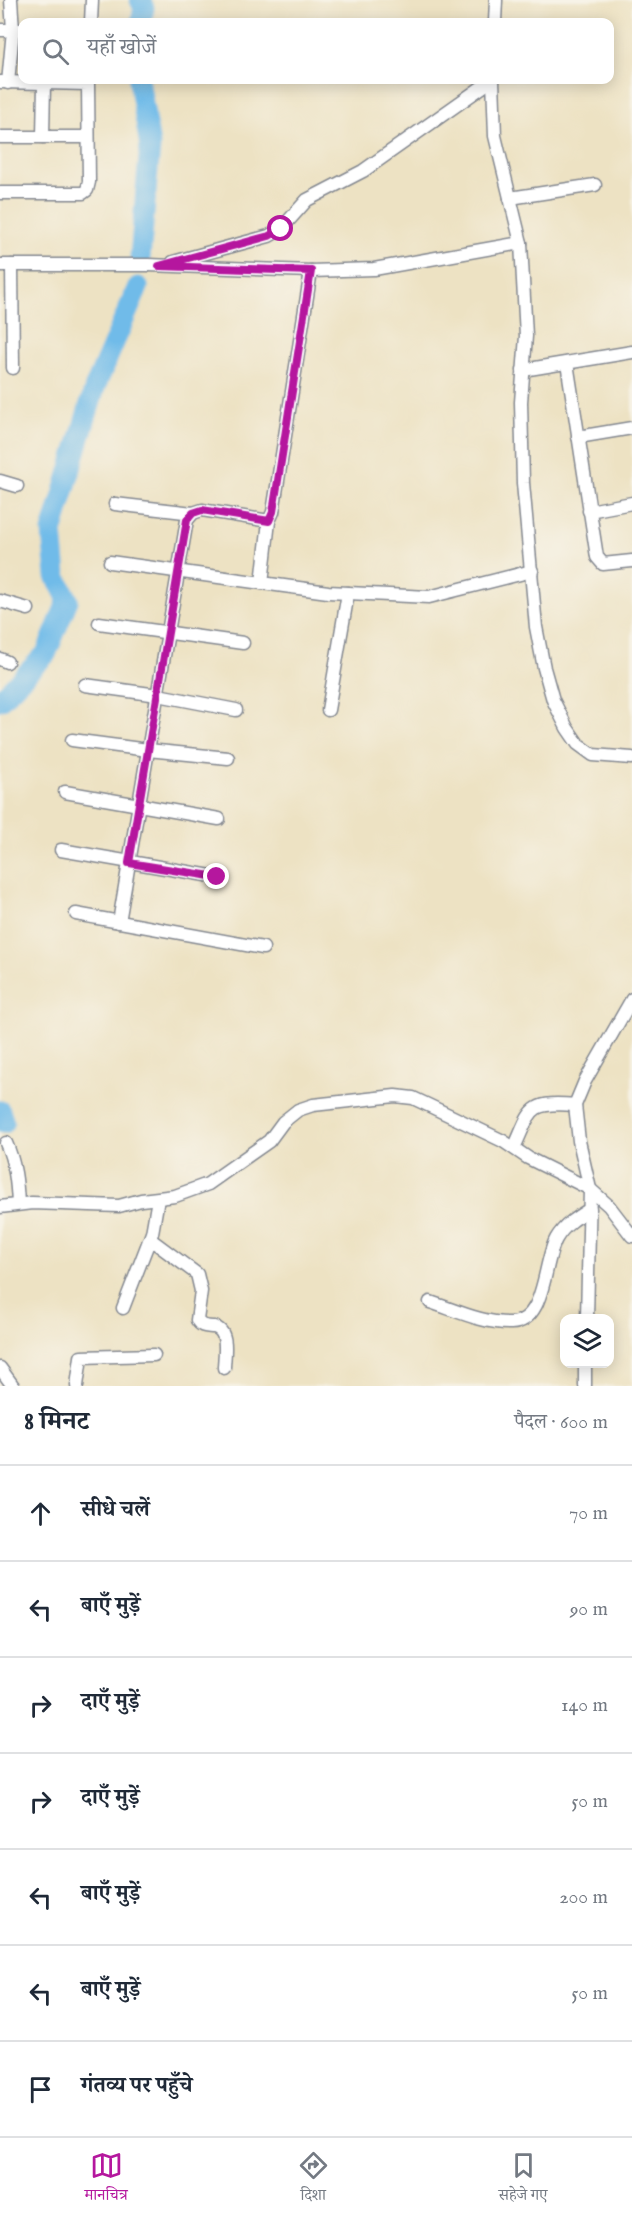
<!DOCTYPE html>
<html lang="hi">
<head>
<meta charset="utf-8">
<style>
	body { margin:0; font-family:"IM FELL English","Noto Serif Devanagari",serif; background:#f6f6f7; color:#1f2937 }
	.controls { position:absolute; right:18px; bottom:18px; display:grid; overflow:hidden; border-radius:12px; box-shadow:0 3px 15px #0003 }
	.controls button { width:54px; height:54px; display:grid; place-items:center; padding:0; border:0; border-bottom:2px solid #e0e1e3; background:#fff; color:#1f2937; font:30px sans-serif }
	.stop { position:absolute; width:18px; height:18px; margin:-14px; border:4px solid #b5179e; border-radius:50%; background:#fff }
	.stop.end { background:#b5179e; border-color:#fff; box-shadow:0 2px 6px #0008 }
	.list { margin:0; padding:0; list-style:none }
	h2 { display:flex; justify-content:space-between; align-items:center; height:78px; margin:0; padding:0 24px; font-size:26px }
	h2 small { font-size:20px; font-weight:400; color:#747a83 }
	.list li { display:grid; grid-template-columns:39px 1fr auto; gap:18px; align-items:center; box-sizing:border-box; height:96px; padding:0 24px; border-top:2px solid #e0e1e3 }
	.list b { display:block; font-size:22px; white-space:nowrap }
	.list em { font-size:20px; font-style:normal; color:#747a83 }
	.icon { flex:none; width:33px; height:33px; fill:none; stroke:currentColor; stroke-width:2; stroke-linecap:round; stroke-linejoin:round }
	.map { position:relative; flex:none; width:632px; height:1386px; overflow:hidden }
	.search { position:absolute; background:#fff; box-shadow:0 3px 15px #0003; left:18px; right:18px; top:18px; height:66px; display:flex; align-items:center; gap:15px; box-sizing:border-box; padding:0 21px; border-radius:12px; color:#747a83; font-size:22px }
	.sheet { height:750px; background:#fff }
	nav { display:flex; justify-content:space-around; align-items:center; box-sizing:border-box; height:84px; border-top:2px solid #e0e1e3; background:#fff; font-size:16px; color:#747a83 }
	nav a { display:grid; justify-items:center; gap:3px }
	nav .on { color:#b5179e }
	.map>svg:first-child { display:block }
</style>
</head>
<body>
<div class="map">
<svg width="632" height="1386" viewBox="0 0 632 1386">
	<rect width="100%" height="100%" fill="#f7f3e8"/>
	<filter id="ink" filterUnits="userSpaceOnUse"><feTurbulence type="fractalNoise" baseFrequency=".0167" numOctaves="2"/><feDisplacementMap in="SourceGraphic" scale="12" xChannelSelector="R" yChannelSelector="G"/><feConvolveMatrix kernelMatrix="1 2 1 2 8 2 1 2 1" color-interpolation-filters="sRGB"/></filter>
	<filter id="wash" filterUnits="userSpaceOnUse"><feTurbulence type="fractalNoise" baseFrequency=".008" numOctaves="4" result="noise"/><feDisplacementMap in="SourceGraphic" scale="24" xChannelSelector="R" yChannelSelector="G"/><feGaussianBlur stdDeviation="1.35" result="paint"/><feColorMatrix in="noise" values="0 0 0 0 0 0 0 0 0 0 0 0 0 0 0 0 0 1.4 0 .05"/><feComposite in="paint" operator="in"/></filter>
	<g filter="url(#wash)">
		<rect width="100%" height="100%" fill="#ede2c3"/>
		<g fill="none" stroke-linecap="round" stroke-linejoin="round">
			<g stroke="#70bbe9" stroke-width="21">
				<polyline points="140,0 144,8 141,22"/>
				<polyline points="139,80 150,146 140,258"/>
				<polyline points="0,700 46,654 68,600 56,576 52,532 95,387 138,287"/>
				<polyline points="0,1111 4,1123"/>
			</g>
		</g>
	</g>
	<g filter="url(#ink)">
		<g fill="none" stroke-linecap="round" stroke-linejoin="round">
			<defs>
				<g id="minor">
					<polyline points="91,22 92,0"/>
					<polyline points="495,22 496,0"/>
					<polyline points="0,30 22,30"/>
					<polyline points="493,80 495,136 521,243 526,336 521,402 523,483 536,627 544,668 553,700 567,728 578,744 593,755 632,758"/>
					<polyline points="0,82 88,84 89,182 87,190 83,193 0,193"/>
					<polyline points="8,83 13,30 11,0"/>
					<polyline points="0,137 88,137"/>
					<polyline points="43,137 44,83"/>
					<polyline points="510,198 595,185"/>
					<polyline points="173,262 269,236 281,229 307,200 363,171 492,80"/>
					<polyline points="0,265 148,265 311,271 374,269 521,243"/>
					<polyline points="12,265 13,368"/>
					<polyline points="567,363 597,557 603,564 632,561"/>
					<polyline points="523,370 632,352"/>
					<polyline points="578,437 632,428"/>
					<polyline points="0,481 17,486"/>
					<polyline points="115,504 193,513"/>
					<polyline points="589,511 632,503"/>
					<polyline points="269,521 262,583 328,592 429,597 532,571"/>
					<polyline points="110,562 262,583"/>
					<polyline points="0,601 28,609"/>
					<polyline points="99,623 243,643"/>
					<polyline points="0,659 7,662"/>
					<polyline points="85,685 158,695 236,710"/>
					<polyline points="328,710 348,593"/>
					<polyline points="72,740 148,750 228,758"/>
					<polyline points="65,792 219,819"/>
					<polyline points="61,850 217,877"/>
					<polyline points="76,914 263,948"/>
					<polyline points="119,922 187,520 193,513 202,510 269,521 273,512 311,271"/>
					<path d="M 6,1143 C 15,1163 17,1182 18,1204"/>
					<path d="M 514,1148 C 532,1109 528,1101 575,1105"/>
					<polyline points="0,1207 32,1203 119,1206 141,1200 175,1196 208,1184 269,1141 283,1122 298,1110 313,1105 395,1096 413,1098 430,1106 503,1141 528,1158 590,1189 609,1206 632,1236"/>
					<path d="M 150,1239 L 197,1274 L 201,1291 L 197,1320 C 202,1328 206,1326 214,1327 C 230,1331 224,1356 224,1368"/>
					<path d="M 430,1302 C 455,1310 484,1324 511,1323 C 546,1322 543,1263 556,1239 C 564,1225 577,1217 590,1209"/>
					<polyline points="123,1308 152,1233 158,1199"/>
					<polyline points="587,1318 590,1189 579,1141 575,1105 585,1081 632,999"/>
					<polyline points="0,1368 13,1386"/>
					<polyline points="77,1386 81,1357 154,1355"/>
					<polyline points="585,1386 585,1364"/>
				</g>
			</defs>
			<use href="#minor" stroke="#848890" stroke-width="15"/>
			<use href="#minor" stroke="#fff" stroke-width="12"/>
		</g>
	</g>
	<g fill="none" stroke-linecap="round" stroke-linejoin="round" filter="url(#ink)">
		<polyline stroke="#b5179e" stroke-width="8" points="217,877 129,863 187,520 193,513 202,510 269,521 273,512 311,271 159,266 269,236 281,229"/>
	</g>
</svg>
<div class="controls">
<button><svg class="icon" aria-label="layers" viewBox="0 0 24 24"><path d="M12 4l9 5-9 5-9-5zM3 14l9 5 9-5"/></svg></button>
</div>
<div class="stop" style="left:281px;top:229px"></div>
<div class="stop end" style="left:217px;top:877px"></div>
<div class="search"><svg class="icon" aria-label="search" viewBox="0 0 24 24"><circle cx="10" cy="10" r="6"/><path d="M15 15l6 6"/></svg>यहाँ खोजें</div>
</div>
<section class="sheet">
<h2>8 मिनट<small>पैदल · 600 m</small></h2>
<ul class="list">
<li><svg class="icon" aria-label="ahead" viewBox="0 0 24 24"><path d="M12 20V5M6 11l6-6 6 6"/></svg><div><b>सीधे चलें</b></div><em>70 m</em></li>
<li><svg class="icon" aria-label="left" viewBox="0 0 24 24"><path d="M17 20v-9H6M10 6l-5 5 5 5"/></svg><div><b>बाएँ मुड़ें</b></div><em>90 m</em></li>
<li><svg class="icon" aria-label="right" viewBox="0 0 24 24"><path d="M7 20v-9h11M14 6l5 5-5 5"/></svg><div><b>दाएँ मुड़ें</b></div><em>140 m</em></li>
<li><svg class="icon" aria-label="right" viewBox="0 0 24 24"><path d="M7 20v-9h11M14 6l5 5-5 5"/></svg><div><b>दाएँ मुड़ें</b></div><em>50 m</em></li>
<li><svg class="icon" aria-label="left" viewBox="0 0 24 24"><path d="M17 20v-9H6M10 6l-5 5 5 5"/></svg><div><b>बाएँ मुड़ें</b></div><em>200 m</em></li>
<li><svg class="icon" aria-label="left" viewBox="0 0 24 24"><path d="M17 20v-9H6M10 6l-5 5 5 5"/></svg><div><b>बाएँ मुड़ें</b></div><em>50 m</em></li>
<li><svg class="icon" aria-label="arrive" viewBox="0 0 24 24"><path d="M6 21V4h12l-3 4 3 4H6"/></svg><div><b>गंतव्य पर पहुँचे</b></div></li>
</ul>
</section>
<nav>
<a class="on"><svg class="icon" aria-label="map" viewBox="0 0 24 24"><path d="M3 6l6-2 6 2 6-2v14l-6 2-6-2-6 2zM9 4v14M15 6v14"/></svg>मानचित्र</a>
<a><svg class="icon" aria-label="directions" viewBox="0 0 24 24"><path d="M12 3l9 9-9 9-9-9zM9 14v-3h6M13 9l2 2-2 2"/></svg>दिशा</a>
<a><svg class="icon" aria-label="saved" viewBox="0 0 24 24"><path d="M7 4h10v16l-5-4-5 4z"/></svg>सहेजे गए</a>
</nav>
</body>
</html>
